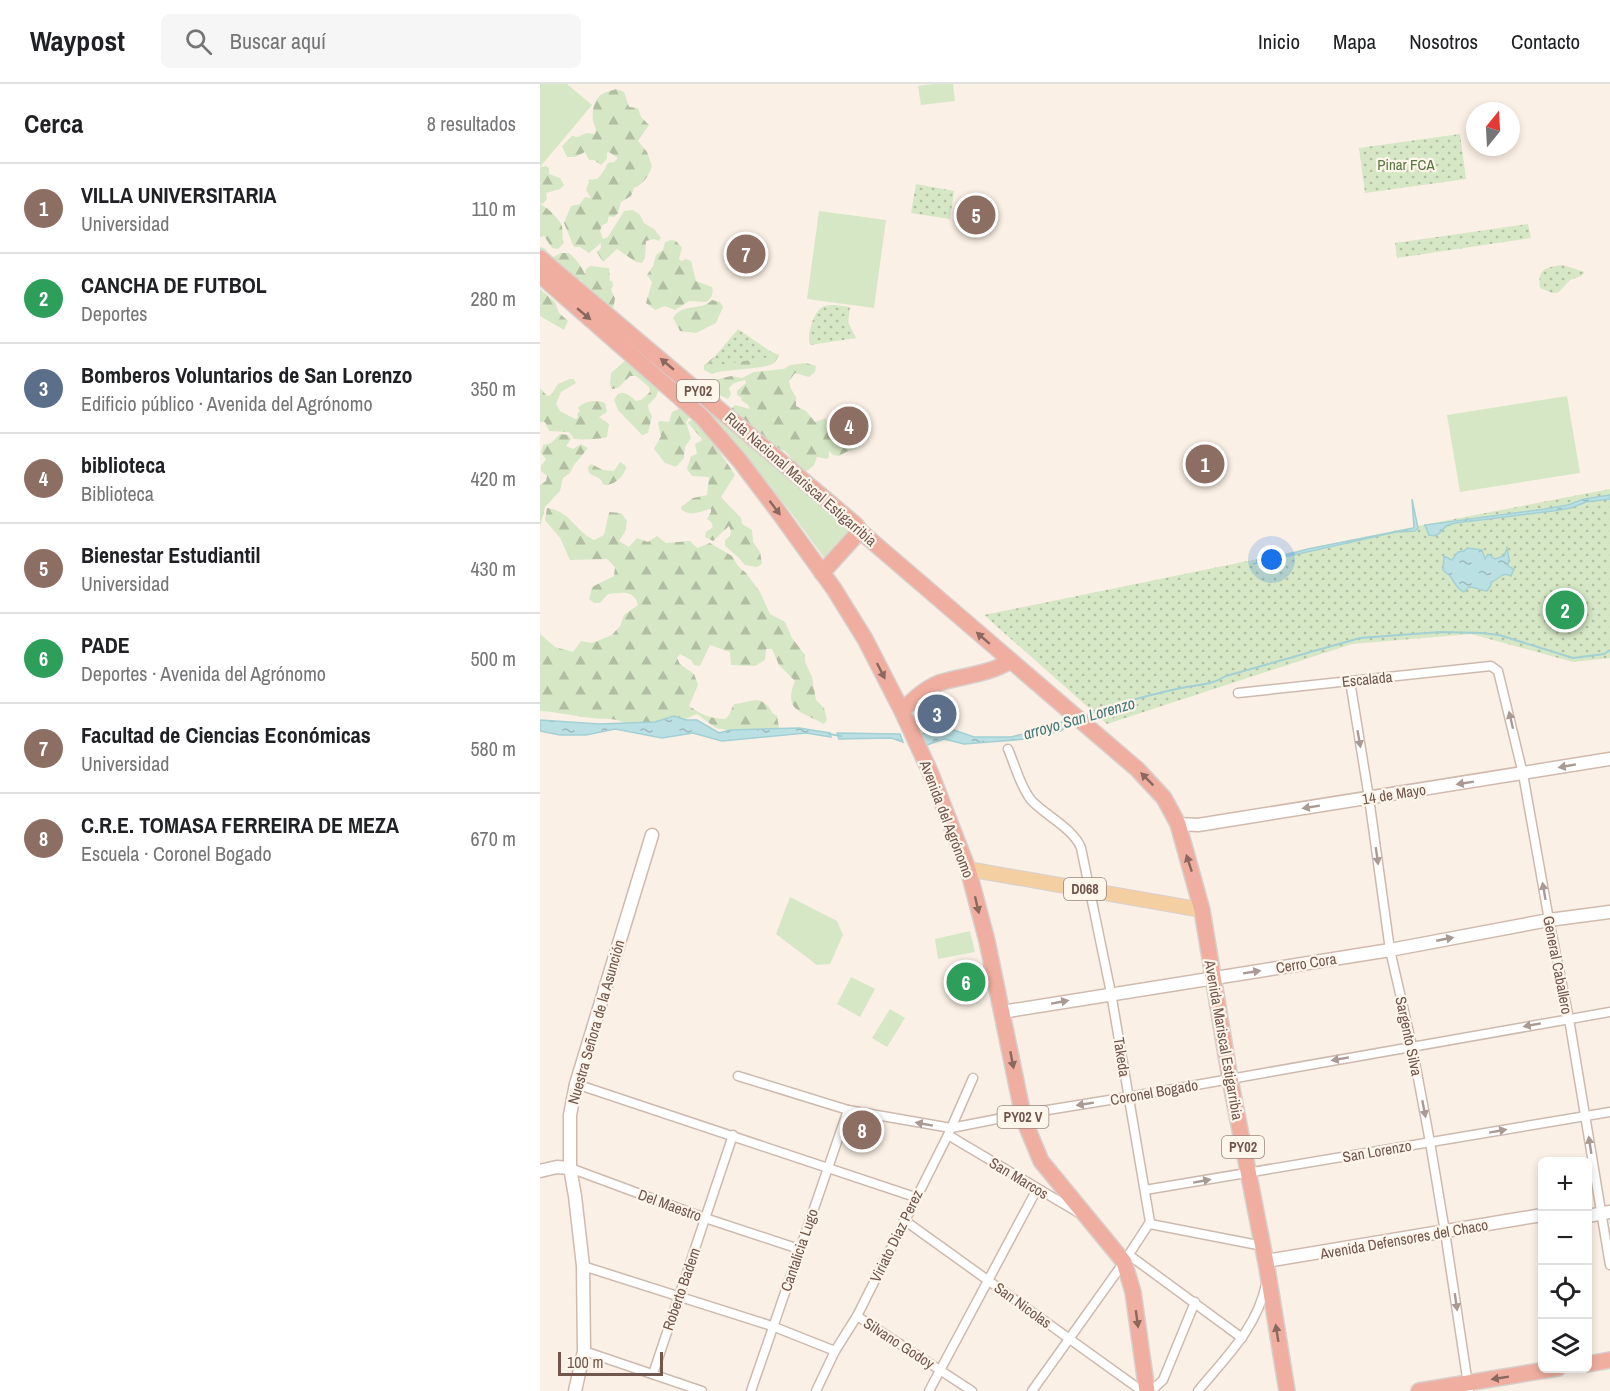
<!DOCTYPE html>
<html lang="es">
<head>
<meta charset="utf-8">
<style>
	body { margin:0; font-family:"Archivo Narrow",sans-serif; background:#f6f6f6; color:#202124 }
	.controls { position:absolute; right:18px; bottom:18px; display:grid; overflow:hidden; border-radius:9px; box-shadow:0 3px 9px #0003 }
	.controls button { width:54px; height:54px; display:grid; place-items:center; padding:0; border:0; border-bottom:2px solid #e0e0e0; background:#fff; color:#202124; font:30px sans-serif }
	.compass { position:absolute; left:926px; top:18px; width:54px; height:54px; border-radius:50%; background:#fff; box-shadow:0 3px 9px #0003; rotate:18deg }
	.scale { position:absolute; left:18px; bottom:15px; width:105px; box-sizing:border-box; padding-left:6px; border:3px solid #71564c; border-top:0; font-size:16px; line-height:21px; white-space:nowrap; color:#71564c; -webkit-text-stroke:4px #fef5eb; paint-order:stroke }
	.you { position:absolute; left:732px; top:476px; width:21px; height:21px; margin:-15px; border:4px solid #fff; border-radius:50%; background:#1a73e8; box-shadow:0 0 0 9px #1a73e833 }
	.badge { display:grid; place-items:center; width:39px; height:39px; border-radius:50%; background:#0f766e; color:#fff; font-size:20px; font-weight:700 }
	.pin { position:absolute; translate:-50% -50%; border:3px solid #fff; box-shadow:0 2px 6px #0006 }
	.list { margin:0; padding:0; list-style:none }
	h2 { display:flex; justify-content:space-between; align-items:center; height:78px; margin:0; padding:0 24px; font-size:26px }
	h2 small { font-size:20px; font-weight:400; color:#757577 }
	.list li { display:grid; grid-template-columns:39px 1fr auto; gap:18px; align-items:center; box-sizing:border-box; height:90px; padding:0 24px; border-top:2px solid #e0e0e0 }
	.list b { display:block; font-size:22px; white-space:nowrap }
	.list p { margin:0; font-size:20px; white-space:nowrap; color:#757577 }
	.list em { font-size:20px; font-style:normal; color:#757577 }
	.icon { flex:none; width:33px; height:33px; fill:none; stroke:currentColor; stroke-width:2; stroke-linecap:round; stroke-linejoin:round }
	.map { position:relative; flex:none; width:1070px; height:1307px; overflow:hidden }
	header { display:flex; align-items:center; gap:36px; box-sizing:border-box; height:84px; padding:0 30px; background:#fff; border-bottom:2px solid #e0e0e0 }
	header strong { font-size:28px }
	nav { display:flex; gap:33px; margin-inline-start:auto; font-size:21px }
	.search { width:420px; height:54px; background:#f6f6f6; display:flex; align-items:center; gap:15px; box-sizing:border-box; padding:0 21px; border-radius:9px; color:#757577; font-size:22px }
	main { display:flex }
	aside { flex:1; background:#fff }
	.map>svg:first-child { display:block }
</style>
</head>
<body>
<header>
<strong>Waypost</strong>
<div class="search"><svg class="icon" aria-label="search" viewBox="0 0 24 24"><circle cx="10" cy="10" r="6"/><path d="M15 15l6 6"/></svg>Buscar aquí</div>
<nav><a>Inicio</a><a>Mapa</a><a>Nosotros</a><a>Contacto</a></nav>
</header>
<main>
<aside>
<h2>Cerca<small>8 resultados</small></h2>
<ul class="list">
<li><span class="badge" style="background:#8d6e63">1</span><div><b>VILLA UNIVERSITARIA</b><p>Universidad</p></div><em>110 m</em></li>
<li><span class="badge" style="background:#2e9e5b">2</span><div><b>CANCHA DE FUTBOL</b><p>Deportes</p></div><em>280 m</em></li>
<li><span class="badge" style="background:#5c6f8a">3</span><div><b>Bomberos Voluntarios de San Lorenzo</b><p>Edificio público · Avenida del Agrónomo</p></div><em>350 m</em></li>
<li><span class="badge" style="background:#8d6e63">4</span><div><b>biblioteca</b><p>Biblioteca</p></div><em>420 m</em></li>
<li><span class="badge" style="background:#8d6e63">5</span><div><b>Bienestar Estudiantil</b><p>Universidad</p></div><em>430 m</em></li>
<li><span class="badge" style="background:#2e9e5b">6</span><div><b>PADE</b><p>Deportes · Avenida del Agrónomo</p></div><em>500 m</em></li>
<li><span class="badge" style="background:#8d6e63">7</span><div><b>Facultad de Ciencias Económicas</b><p>Universidad</p></div><em>580 m</em></li>
<li><span class="badge" style="background:#8d6e63">8</span><div><b>C.R.E. TOMASA FERREIRA DE MEZA</b><p>Escuela · Coronel Bogado</p></div><em>670 m</em></li>
</ul>
</aside>
<div class="map">
<svg width="1070" height="1307" viewBox="0 0 1070 1307">
	<defs>
		<pattern id="forest-firs" width="22" height="20" patternUnits="userSpaceOnUse" patternTransform="scale(1.5)"><rect width="22" height="20" fill="#d6e7c5"/><path d="M5 1l3.5 6h-7zM16 11l3.5 6h-7z" fill="#b2bea2"/></pattern>
		<pattern id="park-dots" width="8" height="8" patternUnits="userSpaceOnUse" patternTransform="scale(1.5)"><rect width="8" height="8" fill="#d6e7c5"/><path d="M2 2h.1M6 6h.1" fill="none" stroke="#b2bea2" stroke-width="1.8" stroke-linecap="round"/></pattern>
		<pattern id="water-ripples" width="26" height="14" patternUnits="userSpaceOnUse" patternTransform="scale(1.5)"><rect width="26" height="14" fill="#bbe0e3"/><path d="M2 4q2-2 4 0t4 0M15 11q2-2 4 0t4 0" fill="none" stroke="#9cb8ba"/></pattern>
	</defs>
	<rect width="100%" height="100%" fill="#fbf0e5"/>
	<g fill="#d6e7c5">
		<polygon points="0,0 27,0 52,21 0,83"/>
		<polygon points="393,0 413,0 415,17 381,21 378,2"/>
		<polygon points="279,127 346,136 334,224 267,215"/>
		<polygon points="152,312 316,449 285,475 252,430 180,340"/>
		<polygon points="1027,312 1040,389 920,408 907,331"/>
		<polygon points="250,813 297,837 303,851 290,880 277,881 236,850"/>
		<polygon points="430,847 435,868 398,875 395,855"/>
		<polygon points="429,886 433,908 423,909 419,888"/>
		<polygon points="311,893 335,905 320,933 297,920"/>
		<polygon points="350,925 365,934 347,963 332,954"/>
	</g>
	<g fill="url(#forest-firs)">
		<path d="M 76,5 L 84,8 L 89,23 L 98,24 L 101,33 L 109,41 L 98,57 L 107,68 L 112,82 C 109,91 103,101 94,104 L 91,112 L 81,118 L 78,129 L 74,133 L 69,132 L 67,139 L 62,141 L 60,147 L 63,155 L 68,153 L 84,127 L 93,126 L 100,131 L 104,139 L 114,145 L 121,154 L 119,157 L 114,155 L 106,157 L 105,174 L 102,179 L 96,178 L 77,165 L 63,178 L 57,168 L 61,164 L 61,159 L 49,169 L 40,163 L 34,163 L 24,139 L 31,122 L 40,120 L 45,113 L 51,114 L 46,106 L 49,98 L 48,96 C 50,95 53,96 56,95 C 60,95 66,82 68,79 L 74,78 L 78,74 L 69,68 L 67,69 L 67,75 L 61,81 L 54,76 L 49,76 L 45,68 L 35,73 L 27,73 L 22,62 L 32,52 L 38,53 L 46,49 L 55,50 L 56,45 C 50,35 52,17 62,10 C 67,7 71,7 76,5 Z"/>
		<polygon points="6,82 9,84 9,90 20,94 24,101 20,105 6,109 7,115 3,120 0,119 0,83"/>
		<path d="M 0,120 C 6,122 18,134 21,140 C 24,146 21,153 24,159 L 18,165 L 12,164 L 4,152 L 0,153 Z"/>
		<path d="M 131,156 L 136,157 L 142,164 L 139,175 L 141,177 L 146,175 L 151,177 L 156,197 L 172,203 C 174,208 171,216 166,218 L 149,217 L 135,226 L 125,222 L 115,226 L 106,219 L 112,198 L 107,191 L 113,182 L 116,171 L 123,166 L 125,158 Z"/>
		<path d="M 0,163 L 4,164 L 13,173 L 21,169 L 29,169 C 37,176 41,182 45,190 L 46,185 L 50,182 L 69,184 L 70,197 L 72,197 L 73,201 L 71,206 L 75,214 L 73,226 L 42,201 L 42,196 L 38,197 L 0,180 Z"/>
		<polygon points="0,205 15,218 19,229 28,237 24,246 0,232"/>
		<path d="M 172,216 L 180,218 L 183,223 L 176,239 L 156,249 L 140,247 L 133,234 C 143,218 160,228 172,216 Z"/>
		<path d="M 185,265 L 224,265 L 239,271 C 238,273 236,277 234,279 C 225,286 183,285 172,290 L 164,286 L 164,281 Z"/>
		<path d="M 87,275 L 120,302 L 116,313 L 108,321 L 109,327 L 112,332 L 108,349 L 102,351 L 78,326 L 74,316 C 80,303 88,310 96,317 L 101,316 L 110,308 L 109,303 L 96,292 L 90,292 L 78,304 L 72,305 L 70,300 L 71,289 Z"/>
		<path d="M 266,279 L 276,282 L 275,288 L 269,293 L 255,289 L 249,297 L 251,305 L 256,313 L 256,322 L 266,327 L 275,338 L 286,334 L 293,353 L 315,359 L 317,360 L 317,364 L 306,368 L 299,372 L 293,371 L 289,367 L 289,373 L 287,375 L 277,373 L 274,381 L 267,387 L 261,385 L 245,367 L 235,363 L 222,350 L 215,347 L 200,332 L 196,331 L 190,326 L 195,321 L 210,325 L 208,321 L 201,316 L 202,314 L 197,311 L 197,307 L 206,299 L 205,296 C 198,298 192,298 189,305 L 191,310 L 188,315 L 165,304 L 169,297 L 191,292 L 202,294 L 214,288 L 244,285 L 250,281 Z"/>
		<path d="M 30,295 L 34,295 L 36,299 L 21,308 L 16,320 L 20,327 L 35,335 L 38,334 L 37,330 L 40,327 L 38,324 C 43,317 57,315 65,319 L 67,328 L 59,333 L 69,340 L 67,353 C 61,355 40,356 34,355 L 29,348 L 9,347 L 5,338 L 0,338 L 0,304 L 7,312 L 11,311 L 18,300 Z"/>
		<polygon points="142,323 148,325 149,334 146,338 151,354 145,363 144,374 136,383 125,379 114,365 121,352 118,339 120,337 129,338 132,328"/>
		<path d="M 152,335 L 165,346 L 195,391 L 181,413 L 201,434 L 202,440 L 212,446 L 213,458 L 220,468 L 222,480 L 217,483 L 205,481 L 198,473 L 185,462 L 185,456 L 190,452 L 191,447 L 189,442 L 173,457 L 165,453 L 166,448 L 173,443 L 171,438 L 167,435 L 171,428 L 171,425 C 160,427 152,433 142,426 L 141,423 L 153,414 L 167,411 L 169,393 L 152,392 L 147,385 L 151,372 L 157,370 L 155,360 L 161,357 L 162,355 L 148,339 Z"/>
		<polygon points="20,350 28,351 31,355 26,362 33,365 41,360 48,364 34,381 30,389 23,394 20,407 5,423 0,443 0,401 6,397 7,392 1,387 1,382 6,375 1,369 3,361 11,359"/>
		<path d="M 80,378 L 86,382 C 85,392 74,402 64,401 C 62,399 62,397 60,395 C 54,390 48,393 48,383 L 51,380 L 63,386 L 74,387 Z"/>
		<path d="M 7,424 C 30,427 34,446 54,456 L 64,451 L 69,428 L 81,429 L 87,437 L 85,448 L 79,457 L 89,463 L 97,454 L 108,458 L 117,452 L 126,459 L 150,457 L 157,464 L 170,459 L 192,472 L 198,482 L 206,489 L 220,508 L 230,530 L 245,538 L 252,554 L 265,571 L 265,578 L 272,593 L 276,616 L 284,624 L 287,636 L 284,640 C 263,628 242,628 255,597 L 239,581 L 232,565 L 226,565 L 225,576 L 215,582 L 191,581 L 190,568 L 170,561 L 160,582 L 154,581 L 151,576 L 140,570 L 137,574 L 140,580 L 154,590 L 158,601 L 149,622 C 161,630 170,635 185,635 L 189,631 L 194,620 C 205,620 217,611 227,621 C 231,625 231,629 237,632 L 240,648 L 191,654 L 187,646 L 176,644 L 157,630 L 139,638 L 85,639 C 74,633 64,636 52,634 C 34,632 18,628 0,627 L 0,550 L 15,563 L 33,568 L 41,557 L 52,559 L 72,551 L 80,542 L 84,531 L 98,521 C 94,505 80,509 68,510 L 60,519 L 54,519 L 49,515 L 52,503 L 74,492 L 75,483 L 67,475 L 30,476 L 20,454 L 5,436 Z"/>
	</g>
	<g fill="url(#park-dots)">
		<polygon points="920,50 926,95 825,109 819,64"/>
		<polygon points="376,100 414,107 410,135 371,129"/>
		<polygon points="988,140 991,154 857,174 855,159"/>
		<path d="M 1023,181 L 1045,188 L 1041,192 L 1030,196 L 1018,209 L 1012,209 L 1000,204 C 997,184 1007,183 1023,181 Z"/>
		<path d="M 295,221 L 310,223 L 308,238 L 316,254 L 270,261 C 267,251 272,232 281,224 C 285,221 290,221 295,221 Z"/>
		<polygon points="198,245 237,272 166,283"/>
		<polygon points="1070,405 1070,574 1033,578 931,550 812,560 567,640 444,531 878,442"/>
	</g>
	<g fill="url(#water-ripples)" stroke="#a2d0d4" stroke-width="1.5">
		<path d="M 1070,411 L 1070,415 L 1046,418 L 1031,424 L 1013,427 L 916,439 C 916,439 908,441 908,441 C 900,446 900,454 889,451 L 885,441 L 1005,425 L 1028,421 L 1044,415 Z"/>
		<polygon points="872,415 878,444 875,447 856,448 713,480 768,465 874,444"/>
		<path d="M 927,464 L 942,466 L 945,475 L 948,470 L 955,475 L 964,472 L 967,464 L 969,475 L 968,482 L 974,485 L 971,492 C 961,487 959,496 951,498 L 951,501 L 947,507 C 939,507 935,502 929,503 L 924,508 C 916,505 915,498 910,492 C 908,490 905,488 903,486 L 904,472 L 912,476 L 918,468 L 924,467 Z"/>
		<polygon points="134,632 146,636 157,636 179,649 190,646 259,644 290,649 291,653 266,649 182,657 153,649 122,654 75,645 46,651 20,651 0,647 0,636 59,640 115,638"/>
		<polygon points="528,633 535,640 527,642 521,647 486,655 424,660 404,655 384,662 380,650 411,645 434,653 471,653 516,642"/>
		<polygon points="297,649 360,650 363,658 351,654 299,655"/>
	</g>
	<g fill="none" stroke-linecap="round" stroke-linejoin="round">
		<g stroke="#a2d0d4" stroke-width="2">
			<path d="M 546,632 C 576,619 609,611 641,604 C 659,600 670,602 686,592 L 820,554 L 900,548 L 942,549 L 959,551 L 1033,574 L 1064,570 L 1070,566"/>
			<polyline points="289,650 301,652"/>
		</g>
		<defs>
			<g id="street">
				<polyline points="810,597 829,714 850,866 872,962 890,1058 905,1148 929,1307"/>
				<polyline points="698,609 951,582 958,587 983,690 1009,836 1029,935 1070,1181"/>
				<path d="M 468,665 C 475,681 480,702 491,716 C 505,731 534,745 541,764 L 571,909 L 610,1138 L 584,1178 L 492,1307"/>
				<polyline points="198,992 308,1026 411,1044 483,1030 588,1013 1070,928"/>
				<polyline points="36,1000 375,1113"/>
				<polyline points="408,1051 539,1129"/>
				<polyline points="30,1084 165,1134 259,1165"/>
				<polyline points="605,1106 1070,1028"/>
				<polyline points="364,1136 602,1307"/>
				<polyline points="610,1140 723,1162"/>
				<polyline points="589,1171 702,1254"/>
				<polyline points="43,1182 232,1242 295,1267"/>
				<polyline points="317,1232 432,1307"/>
				<polyline points="44,1267 162,1307"/>
				<polyline points="113,1290 193,1051"/>
				<polyline points="211,1307 308,1026"/>
				<polyline points="276,1307 295,1267 317,1232 408,1051 433,994"/>
				<polyline points="389,1307 497,1105"/>
				<polyline points="611,1307 623,1296 655,1218"/>
				<path d="M 658,1307 C 686,1273 717,1244 726,1200"/>
			</g>
			<g id="secondary">
				<polyline points="638,740 658,741 1070,675"/>
				<polyline points="462,928 850,866 1009,836 1070,828"/>
				<polyline points="0,1087 17,1083 30,1084"/>
				<polyline points="1048,1132 1070,1128"/>
				<polyline points="726,1177 1002,1131"/>
				<polyline points="35,1307 44,1267 43,1182 35,1112 30,1084 30,1031 36,1000 112,751"/>
			</g>
			<polyline id="primary" points="428,785 662,826"/>
			<g id="highway">
				<polyline points="0,174 316,441 320,447 597,685 624,714 638,740 662,826 690,995 727,1184 747,1307"/>
				<polyline points="0,191 161,332 200,377 240,430 294,505 325,555 363,629 391,690 428,785 447,857 484,1036 501,1077 584,1178 593,1208 607,1307"/>
				<polyline points="282,489 320,447"/>
				<path d="M 362,627 C 373,616 384,605 399,599 C 424,591 448,591 470,577"/>
				<polyline points="1048,1280 1070,1276"/>
				<polyline points="879,1307 1018,1284"/>
			</g>
		</defs>
		<use href="#street" stroke="#cdbaaf" stroke-width="11"/>
		<use href="#secondary" stroke="#d0b9ad" stroke-width="15"/>
		<use href="#primary" stroke="#d7d0cd" stroke-width="16"/>
		<use href="#highway" stroke="#d7d0cd" stroke-width="18"/>
		<use href="#street" stroke="#fff" stroke-width="8"/>
		<use href="#secondary" stroke="#fff" stroke-width="12"/>
		<use href="#primary" stroke="#f4cfa2" stroke-width="14"/>
		<use href="#highway" stroke="#f0aea0" stroke-width="15"/>
	</g>
	<defs><path id="oneway-solid" d="M-6-.8H1V-3.2L6.5 0L1 3.2V.8H-6Z" transform="scale(1.5)"/></defs>
	<g fill="#8a685d">
		<use href="#oneway-solid" transform="translate(44 230) rotate(40)"/>
		<use href="#oneway-solid" transform="translate(127 280) rotate(-140)"/>
		<use href="#oneway-solid" transform="translate(235 424) rotate(53)"/>
		<use href="#oneway-solid" transform="translate(443 554) rotate(-139)"/>
		<use href="#oneway-solid" transform="translate(341 587) rotate(63)"/>
		<use href="#oneway-solid" transform="translate(607 695) rotate(-135)"/>
		<use href="#oneway-solid" transform="translate(649 779) rotate(-108)"/>
		<use href="#oneway-solid" transform="translate(437 821) rotate(77)"/>
		<use href="#oneway-solid" transform="translate(472 976) rotate(79)"/>
		<use href="#oneway-solid" transform="translate(597 1235) rotate(82)"/>
		<use href="#oneway-solid" transform="translate(737 1249) rotate(-99)"/>
		<use href="#oneway-solid" transform="translate(960 1294) rotate(171)"/>
	</g>
	<g fill="#aa9a94">
		<use href="#oneway-solid" transform="translate(971 636) rotate(-103)"/>
		<use href="#oneway-solid" transform="translate(819 655) rotate(80)"/>
		<use href="#oneway-solid" transform="translate(1027 682) rotate(170)"/>
		<use href="#oneway-solid" transform="translate(925 699) rotate(171)"/>
		<use href="#oneway-solid" transform="translate(771 723) rotate(171)"/>
		<use href="#oneway-solid" transform="translate(837 772) rotate(82)"/>
		<use href="#oneway-solid" transform="translate(1004 807) rotate(-100)"/>
		<use href="#oneway-solid" transform="translate(905 855) rotate(-11)"/>
		<use href="#oneway-solid" transform="translate(712 888) rotate(-9)"/>
		<use href="#oneway-solid" transform="translate(520 918) rotate(-10)"/>
		<use href="#oneway-solid" transform="translate(992 941) rotate(170)"/>
		<use href="#oneway-solid" transform="translate(800 975) rotate(170)"/>
		<use href="#oneway-solid" transform="translate(545 1020) rotate(171)"/>
		<use href="#oneway-solid" transform="translate(884 1025) rotate(79)"/>
		<use href="#oneway-solid" transform="translate(384 1040) rotate(-170)"/>
		<use href="#oneway-solid" transform="translate(958 1047) rotate(-10)"/>
		<use href="#oneway-solid" transform="translate(1050 1061) rotate(-99)"/>
		<use href="#oneway-solid" transform="translate(662 1097) rotate(-10)"/>
		<use href="#oneway-solid" transform="translate(916 1218) rotate(82)"/>
	</g>
	<g text-anchor="middle" dominant-baseline="central" stroke-width="4.5" stroke-linejoin="round" paint-order="stroke">
		<g fill="#fef5eb" stroke="#9b867c" stroke-width="1.5">
			<rect x="137" y="296" width="42" height="22" rx="4.5"/>
			<rect x="524" y="794" width="42" height="22" rx="4.5"/>
			<rect x="457.5" y="1022" width="51" height="22" rx="4.5"/>
			<rect x="682" y="1052" width="42" height="22" rx="4.5"/>
		</g>
		<g font-size="14" font-weight="bold" fill="#71564c">
			<text x="158" y="307">PY02</text>
			<text x="545" y="805">D068</text>
			<text x="483" y="1033">PY02 V</text>
			<text x="703" y="1063">PY02</text>
		</g>
		<g font-size="15" fill="#587745" stroke="#fef5eb">
			<text x="866" y="80">Pinar FCA</text>
		</g>
		<g font-size="15" fill="#71564c" stroke="#fef5eb">
			<text transform="translate(261 395) rotate(41)">Ruta Nacional Mariscal Estigarribia</text>
			<text transform="translate(827 595) rotate(-6)">Escalada</text>
			<text transform="translate(854 710) rotate(-9)">14 de Mayo</text>
			<text transform="translate(407 735) rotate(69)">Avenida del Agrónomo</text>
			<text transform="translate(766 879) rotate(-9)">Cerro Cora</text>
			<text transform="translate(1018 881) rotate(79)">General Caballero</text>
			<text transform="translate(56 938) rotate(-74)">Nuestra Señora de la Asunción</text>
			<text transform="translate(869 952) rotate(78)">Sargento Silva</text>
			<text transform="translate(684 956) rotate(80)">Avenida Mariscal Estigarribia</text>
			<text transform="translate(582 973) rotate(81)">Takeda</text>
			<text transform="translate(614 1008) rotate(-10)">Coronel Bogado</text>
			<text transform="translate(837 1067) rotate(-10)">San Lorenzo</text>
			<text transform="translate(479 1094) rotate(31)">San Marcos</text>
			<text transform="translate(130 1121) rotate(20)">Del Maestro</text>
			<text transform="translate(356 1152) rotate(-64)">Viriato Diaz Perez</text>
			<text transform="translate(864 1155) rotate(-10)">Avenida Defensores del Chaco</text>
			<text transform="translate(259 1166) rotate(-71)">Cantalicia Lugo</text>
			<text transform="translate(141 1205) rotate(-71)">Roberto Badem</text>
			<text transform="translate(483 1221) rotate(36)">San Nicolas</text>
			<text transform="translate(359 1259) rotate(33)">Silvano Godoy</text>
		</g>
		<g font-size="16" font-style="italic" fill="#44787c" stroke="#fef5eb">
			<text transform="translate(539 634) rotate(-16)">arroyo San Lorenzo</text>
		</g>
	</g>
</svg>
<div class="controls">
<button>+</button>
<button>−</button>
<button><svg class="icon" aria-label="locate" viewBox="0 0 24 24"><circle cx="12" cy="12" r="6"/><path d="M12 2v4M12 18v4M2 12h4M18 12h4"/></svg></button>
<button><svg class="icon" aria-label="layers" viewBox="0 0 24 24"><path d="M12 4l9 5-9 5-9-5zM3 14l9 5 9-5"/></svg></button>
</div>
<svg class="compass" viewBox="-18 -18 36 36"><path d="M0-13l5 13h-10z" fill="#e53935"/><path d="M0 13l5-13h-10z" fill="#757577"/></svg>
<div class="scale">100 m</div>
<div class="you"></div>
<div class="pin badge" style="left:665px;top:380px;background:#8d6e63">1</div>
<div class="pin badge" style="left:1025px;top:526px;background:#2e9e5b">2</div>
<div class="pin badge" style="left:397px;top:630px;background:#5c6f8a">3</div>
<div class="pin badge" style="left:309px;top:342px;background:#8d6e63">4</div>
<div class="pin badge" style="left:436px;top:131px;background:#8d6e63">5</div>
<div class="pin badge" style="left:426px;top:898px;background:#2e9e5b">6</div>
<div class="pin badge" style="left:206px;top:170px;background:#8d6e63">7</div>
<div class="pin badge" style="left:322px;top:1046px;background:#8d6e63">8</div>
</div>
</main>
</body>
</html>
